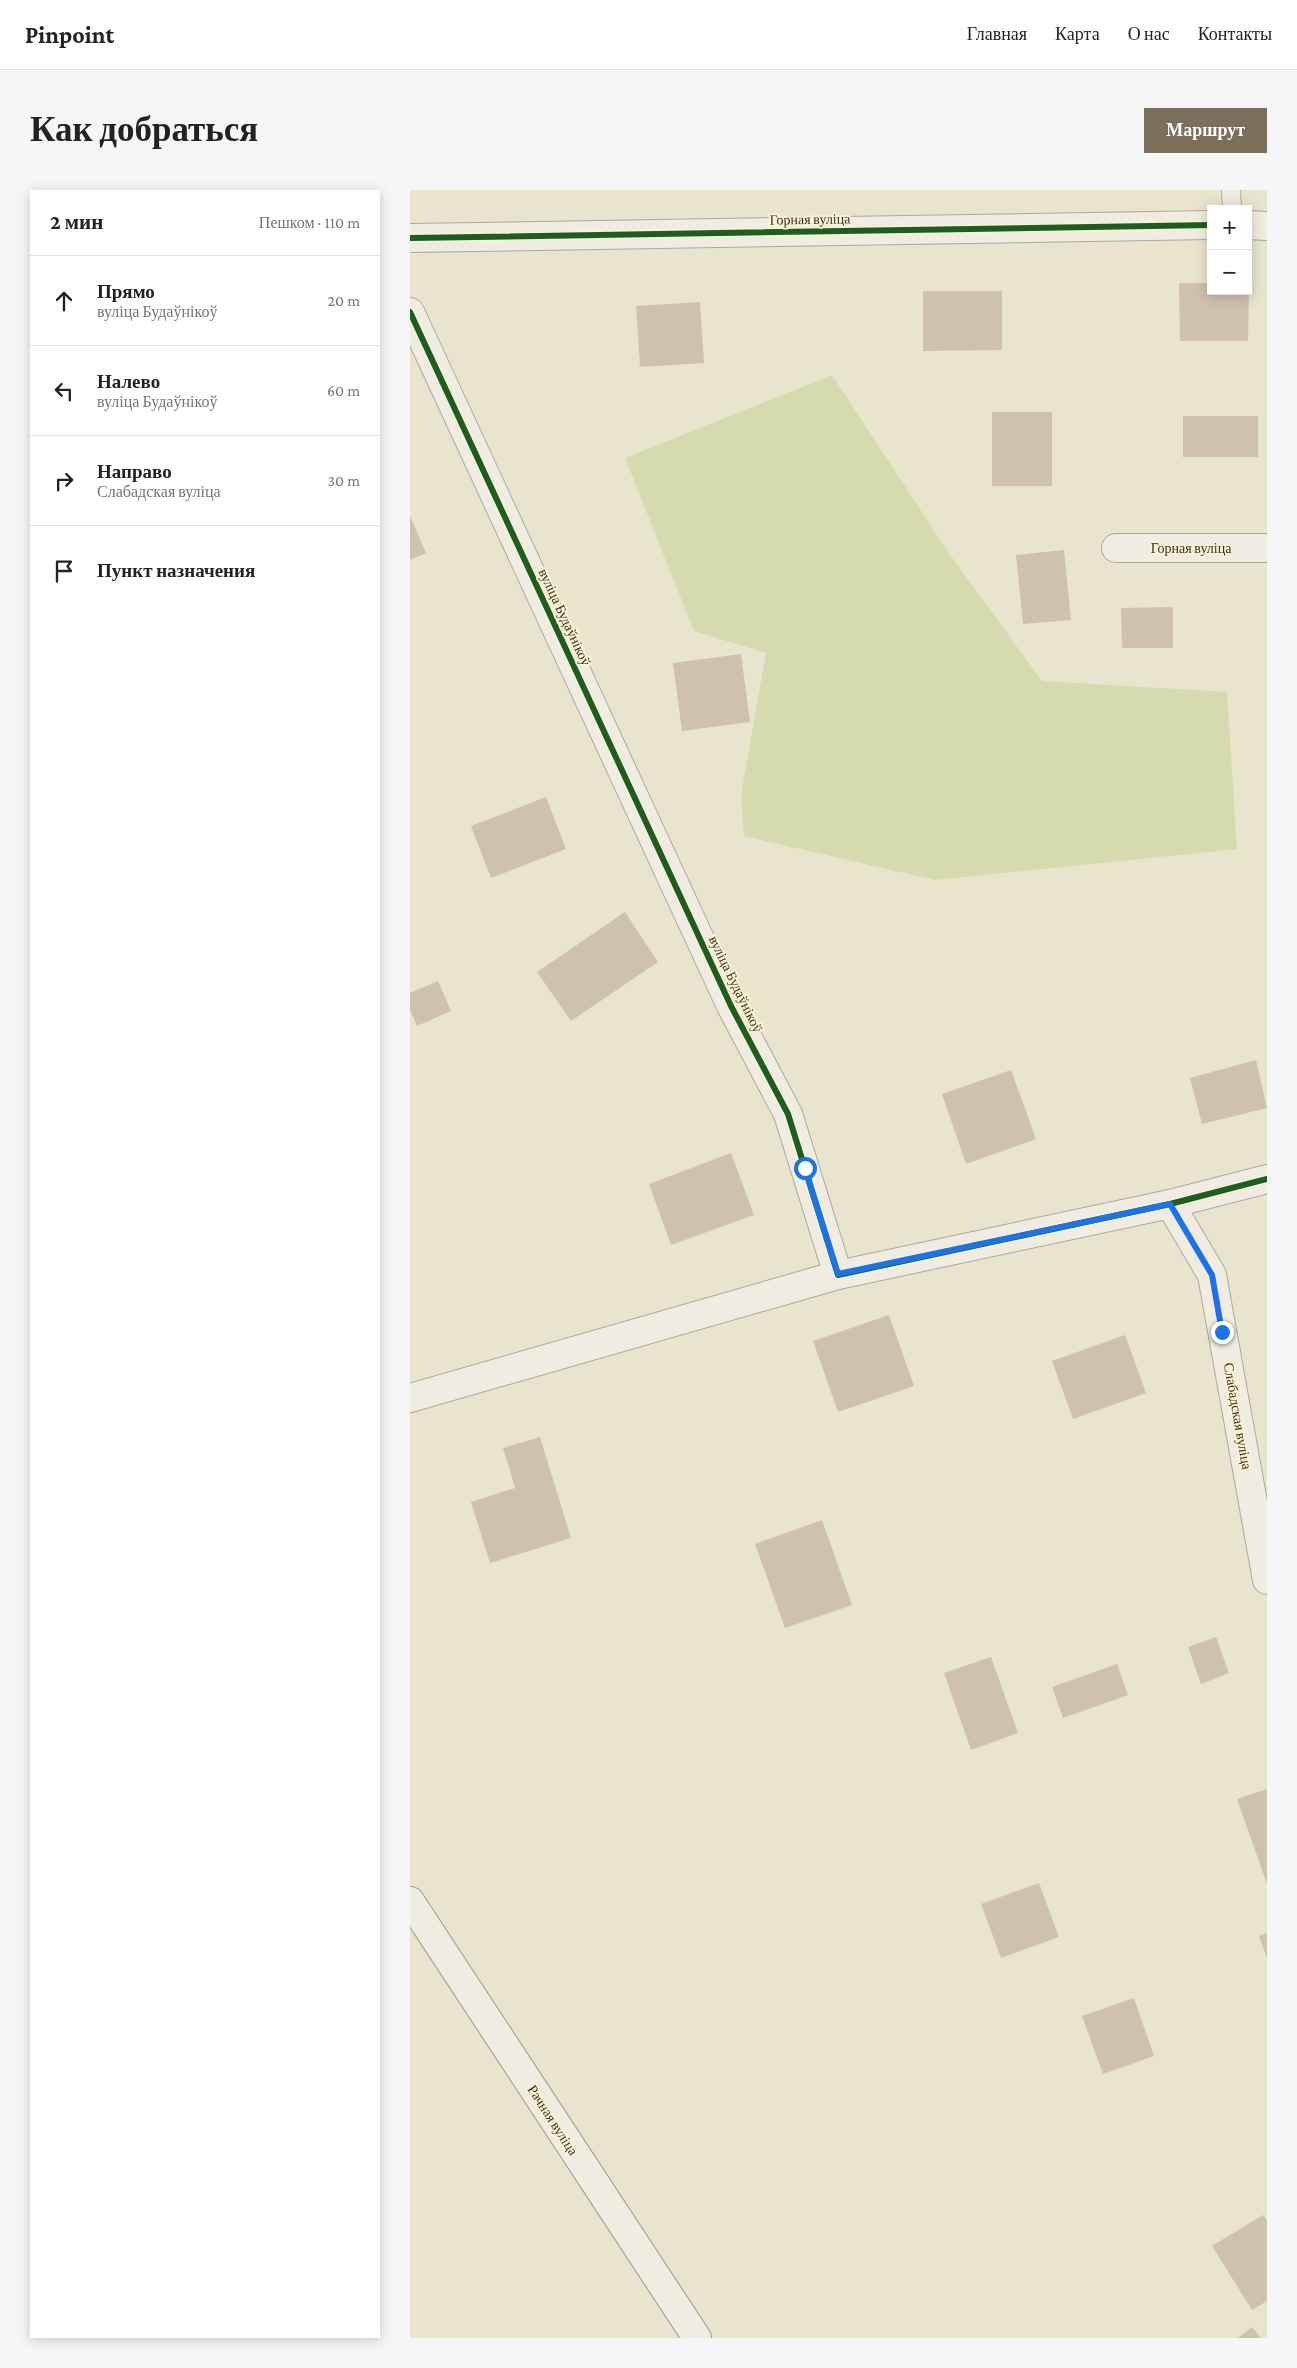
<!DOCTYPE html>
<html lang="ru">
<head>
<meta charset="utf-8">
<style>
	body { margin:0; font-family:"Crimson Pro",serif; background:#f6f6f6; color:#222 }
	.controls { position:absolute; right:15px; top:15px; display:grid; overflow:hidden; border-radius:0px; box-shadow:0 2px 12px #0003 }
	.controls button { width:45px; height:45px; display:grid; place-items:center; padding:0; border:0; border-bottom:1px solid #e0e0e0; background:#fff; color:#222; font:25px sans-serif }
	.stop { position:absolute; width:15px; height:15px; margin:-11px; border:4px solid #1a73e8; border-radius:50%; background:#fff }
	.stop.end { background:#1a73e8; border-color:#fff; box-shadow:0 1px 5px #0008 }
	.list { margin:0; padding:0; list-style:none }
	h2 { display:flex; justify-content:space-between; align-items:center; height:65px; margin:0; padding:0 20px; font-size:21px }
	h2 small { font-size:16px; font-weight:400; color:#767676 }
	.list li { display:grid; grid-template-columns:32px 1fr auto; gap:15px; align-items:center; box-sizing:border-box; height:90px; padding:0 20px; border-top:1px solid #e0e0e0 }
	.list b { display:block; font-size:19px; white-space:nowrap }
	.list p { margin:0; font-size:16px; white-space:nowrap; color:#767676 }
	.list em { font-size:16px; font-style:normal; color:#767676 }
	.icon { flex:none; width:28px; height:28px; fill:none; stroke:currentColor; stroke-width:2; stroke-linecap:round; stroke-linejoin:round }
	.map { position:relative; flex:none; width:857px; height:2148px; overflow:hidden; border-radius:0px }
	header { display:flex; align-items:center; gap:30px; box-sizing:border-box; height:70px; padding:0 25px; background:#fff; border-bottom:1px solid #e0e0e0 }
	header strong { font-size:24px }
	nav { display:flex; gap:28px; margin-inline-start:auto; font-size:18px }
	.intro { display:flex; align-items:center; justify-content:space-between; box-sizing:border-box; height:120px; padding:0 30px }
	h1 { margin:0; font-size:35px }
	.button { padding:12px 22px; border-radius:0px; background:#7a6f5b; color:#fff; font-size:18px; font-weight:700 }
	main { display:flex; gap:30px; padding:0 30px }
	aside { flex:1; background:#fff; border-radius:0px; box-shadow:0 2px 12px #0003 }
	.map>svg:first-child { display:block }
</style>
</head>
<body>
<header>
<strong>Pinpoint</strong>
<nav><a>Главная</a><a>Карта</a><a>О нас</a><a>Контакты</a></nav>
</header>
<div class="intro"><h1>Как добраться</h1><a class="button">Маршрут</a></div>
<main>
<aside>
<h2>2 мин<small>Пешком · 110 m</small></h2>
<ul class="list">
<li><svg class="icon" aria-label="ahead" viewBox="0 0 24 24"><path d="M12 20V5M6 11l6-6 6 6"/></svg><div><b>Прямо</b><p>вуліца Будаўнікоў</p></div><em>20 m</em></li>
<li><svg class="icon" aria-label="left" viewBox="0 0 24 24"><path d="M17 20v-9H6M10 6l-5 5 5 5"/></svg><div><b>Налево</b><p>вуліца Будаўнікоў</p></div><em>60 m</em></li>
<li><svg class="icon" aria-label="right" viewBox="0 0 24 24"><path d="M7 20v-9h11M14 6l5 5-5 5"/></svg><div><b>Направо</b><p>Слабадская вуліца</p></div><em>30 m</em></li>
<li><svg class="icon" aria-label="arrive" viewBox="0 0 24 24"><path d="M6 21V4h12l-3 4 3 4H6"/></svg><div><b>Пункт назначения</b></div></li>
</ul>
</aside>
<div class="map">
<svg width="857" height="2148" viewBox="0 0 857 2148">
	<rect width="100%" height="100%" fill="#e9e4ce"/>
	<polygon fill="#d6dbaf" points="422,185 538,362 632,491 817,502 827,659 525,690 334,646 331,605 356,463 284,441 215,268"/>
	<g fill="#cec2ae">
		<polygon points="769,93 801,93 801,101 839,101 838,151 770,151"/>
		<polygon points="513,101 592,101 592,160 513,161"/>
		<polygon points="290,112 294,173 230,177 226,116"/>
		<rect x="582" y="222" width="60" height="74"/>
		<rect x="773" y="226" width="75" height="41"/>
		<polygon points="0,326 16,363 0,370"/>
		<polygon points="654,360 661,430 613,434 606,365"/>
		<polygon points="763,417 763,458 712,458 711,418"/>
		<polygon points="331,464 340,532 272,541 263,473"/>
		<polygon points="136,607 156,659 81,688 61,636"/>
		<polygon points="215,722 248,772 161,831 127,782"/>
		<polygon points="28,791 41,821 7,836 0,820 0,803"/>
		<polygon points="846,870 857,918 792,934 780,888"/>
		<polygon points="601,880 626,949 556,974 532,904"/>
		<polygon points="321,963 344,1025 261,1055 239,994"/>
		<polygon points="479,1125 504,1196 428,1222 403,1151"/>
		<polygon points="715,1145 736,1203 663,1229 642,1171"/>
		<polygon points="130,1247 161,1348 80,1373 61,1312 105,1298 93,1258"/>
		<polygon points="412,1330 442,1415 375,1438 345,1354"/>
		<polygon points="806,1447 819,1483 791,1494 778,1457"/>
		<polygon points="581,1467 608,1543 561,1560 534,1483"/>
		<polygon points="707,1474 718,1505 653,1528 642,1497"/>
		<polygon points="857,1599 857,1694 827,1609"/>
		<polygon points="629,1693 649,1747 591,1768 571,1714"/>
		<polygon points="857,1743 857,1768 849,1746"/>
		<polygon points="724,1808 744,1866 693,1884 672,1826"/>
		<polygon points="853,2025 857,2031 857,2111 842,2120 802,2056"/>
		<polygon points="842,2137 851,2148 828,2148"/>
	</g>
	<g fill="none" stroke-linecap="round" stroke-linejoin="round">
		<defs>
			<polyline id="lane" points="821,0 822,19"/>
			<g id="street">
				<polyline points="838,35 857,36"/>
				<polyline points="0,48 801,35"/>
				<polyline points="0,122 321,816 378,924 428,1085 760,1014 857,989"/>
				<polyline points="706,358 857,358"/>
				<polyline points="760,1014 802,1085 857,1390"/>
				<polyline points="0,1208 428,1085"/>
			</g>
			<polyline id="secondary" points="0,1711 287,2148"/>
		</defs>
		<use href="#lane" stroke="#aea897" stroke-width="20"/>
		<use href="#street" stroke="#aea897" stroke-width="30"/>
		<use href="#secondary" stroke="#9e9787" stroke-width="30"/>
		<use href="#lane" stroke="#f0ece1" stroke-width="18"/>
		<use href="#street" stroke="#f0ece1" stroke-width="28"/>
		<use href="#secondary" stroke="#f0ece1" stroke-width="28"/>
		<defs>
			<g id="cycleway">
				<polyline points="0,48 801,35"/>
				<polyline points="0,122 321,816 378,924 428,1085 760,1014 857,989"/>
			</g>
		</defs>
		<use href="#cycleway" stroke="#faf2d4" stroke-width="9"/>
		<use href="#cycleway" stroke="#1b5e20" stroke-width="6"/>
	</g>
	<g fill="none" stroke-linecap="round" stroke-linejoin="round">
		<polyline stroke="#1a73e8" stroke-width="6" points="395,978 428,1084 760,1014 802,1085 812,1142"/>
	</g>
	<g text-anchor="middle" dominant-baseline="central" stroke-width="4" stroke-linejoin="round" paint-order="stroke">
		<g font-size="14" fill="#3f301d" stroke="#faf2d4">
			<text transform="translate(400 29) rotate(-1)">Горная вуліца</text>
			<text x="781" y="358">Горная вуліца</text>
			<text transform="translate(155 427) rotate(65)">вуліца Будаўнікоў</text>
			<text transform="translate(326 794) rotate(64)">вуліца Будаўнікоў</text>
			<text transform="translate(828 1226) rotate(80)">Слабадская вуліца</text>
			<text transform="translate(143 1930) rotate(57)">Рачная вуліца</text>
		</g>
	</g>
</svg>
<div class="controls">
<button>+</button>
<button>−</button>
</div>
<div class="stop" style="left:395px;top:978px"></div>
<div class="stop end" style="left:812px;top:1142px"></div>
</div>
</main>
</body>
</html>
